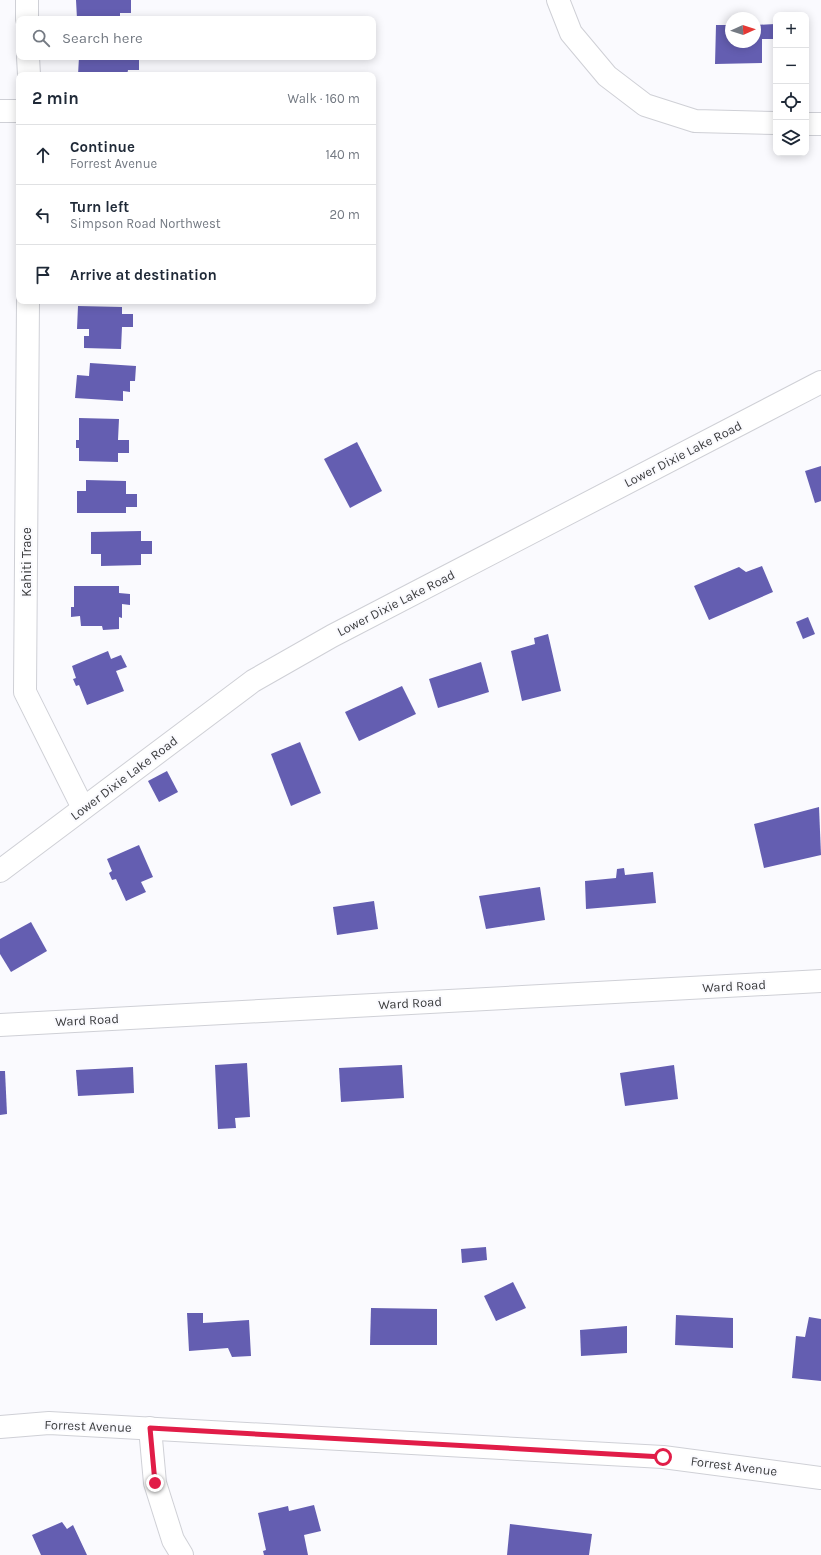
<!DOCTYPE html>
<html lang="en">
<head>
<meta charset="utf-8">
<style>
	body { margin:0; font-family:Karla,sans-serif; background:#f2f2f3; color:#1f2937 }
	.controls { position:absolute; right:12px; top:12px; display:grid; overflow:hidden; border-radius:8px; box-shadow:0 2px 10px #0003 }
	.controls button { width:36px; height:36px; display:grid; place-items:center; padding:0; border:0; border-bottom:1px solid #e0e1e3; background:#fff; color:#1f2937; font:20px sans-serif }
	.compass { position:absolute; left:725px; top:12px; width:36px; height:36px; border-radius:50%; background:#fff; box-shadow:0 2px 10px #0003; rotate:87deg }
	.stop { position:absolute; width:12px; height:12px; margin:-9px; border:3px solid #e11d48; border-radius:50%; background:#fff }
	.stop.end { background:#e11d48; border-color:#fff; box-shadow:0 1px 4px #0008 }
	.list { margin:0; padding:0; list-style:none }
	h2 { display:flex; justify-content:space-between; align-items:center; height:52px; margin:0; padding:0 16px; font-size:17px }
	h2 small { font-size:13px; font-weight:400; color:#747a83 }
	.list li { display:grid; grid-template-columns:26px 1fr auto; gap:12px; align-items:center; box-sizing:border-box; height:60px; padding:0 16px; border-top:1px solid #e0e1e3 }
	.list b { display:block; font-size:15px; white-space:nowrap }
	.list p { margin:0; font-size:13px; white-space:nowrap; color:#747a83 }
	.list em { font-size:13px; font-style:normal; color:#747a83 }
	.icon { flex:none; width:22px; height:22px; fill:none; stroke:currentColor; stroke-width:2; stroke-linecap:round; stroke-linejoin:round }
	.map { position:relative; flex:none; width:821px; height:1555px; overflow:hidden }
	.search { position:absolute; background:#fff; box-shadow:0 2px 10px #0003; left:16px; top:16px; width:360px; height:44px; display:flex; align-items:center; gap:10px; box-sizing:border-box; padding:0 14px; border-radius:8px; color:#747a83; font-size:15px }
	.panel { position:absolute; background:#fff; box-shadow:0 2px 10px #0003; left:16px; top:72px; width:360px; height:232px; border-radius:8px }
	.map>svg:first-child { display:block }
</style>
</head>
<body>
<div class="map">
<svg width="821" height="1555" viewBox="0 0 821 1555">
	<rect width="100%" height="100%" fill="#fafafe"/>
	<g fill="#645eb1">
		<polygon points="76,0 131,0 131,13 120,13 120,19 77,19"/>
		<polygon points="775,24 776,39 762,39 762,63 715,64 716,25 731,25 731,42 755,42 755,25"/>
		<polygon points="79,57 139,57 139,70 128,70 127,75 78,75"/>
		<polygon points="78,306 122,307 122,314 133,314 133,327 122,327 121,349 84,348 84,336 89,336 89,329 77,329"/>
		<polygon points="90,363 136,366 135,381 130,381 130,392 123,391 123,401 75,398 77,375 89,376"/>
		<polygon points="79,418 119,419 118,440 129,440 129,453 118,453 118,462 79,461 79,448 76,448 76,440 79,440"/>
		<polygon points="357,442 382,491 350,508 324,459"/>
		<polygon points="821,466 821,501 815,503 805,471"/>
		<polygon points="86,480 126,481 126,494 137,494 137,507 126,507 126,513 77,513 77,491 86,491"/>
		<polygon points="141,531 141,541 152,541 152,554 141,554 141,565 101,566 101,554 91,554 91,532"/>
		<polygon points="762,566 773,592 709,620 694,586 739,567 746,572"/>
		<polygon points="74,586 119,586 119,593 130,594 130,605 122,604 122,618 119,617 119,629 103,630 102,626 81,626 80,616 71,617 71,607 74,607"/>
		<polygon points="808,617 815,634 803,639 796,622"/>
		<polygon points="548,634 561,691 522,701 511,651 535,644 534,638"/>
		<polygon points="108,651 111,659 121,655 127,667 116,671 124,691 87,705 79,685 76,686 73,679 76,678 72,666"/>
		<polygon points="481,662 489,692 438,708 429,679"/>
		<polygon points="402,686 416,714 359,741 345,712"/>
		<polygon points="300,742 321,793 291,806 271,754"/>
		<polygon points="167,771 178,792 159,802 148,781"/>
		<polygon points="819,807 821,855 764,868 754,824"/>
		<polygon points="139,845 153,877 141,882 146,892 126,901 116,879 112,880 109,873 112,871 107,859"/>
		<polygon points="624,868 625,875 653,872 656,903 586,909 585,881 616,878 617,869"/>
		<polygon points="540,887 545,920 486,929 479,896"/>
		<polygon points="374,901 378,929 337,935 333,907"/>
		<polygon points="31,922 47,951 11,972 0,954 0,939"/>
		<polygon points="247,1063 250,1117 235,1118 236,1128 218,1129 215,1065"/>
		<polygon points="402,1065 404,1098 341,1102 339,1068"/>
		<polygon points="674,1065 678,1099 625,1106 620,1073"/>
		<polygon points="133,1067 134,1093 78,1096 76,1070"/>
		<polygon points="0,1071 5,1071 7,1114 0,1115"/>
		<polygon points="486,1247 487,1260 462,1263 461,1249"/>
		<polygon points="513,1282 526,1308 496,1321 484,1296"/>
		<polygon points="371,1308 437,1309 437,1345 370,1345"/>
		<polygon points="187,1313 203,1313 203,1323 249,1320 251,1356 232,1357 228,1348 189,1351"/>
		<polygon points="676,1315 733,1318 733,1348 675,1345"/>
		<polygon points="809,1317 821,1319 821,1381 792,1378 796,1336 805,1337"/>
		<polygon points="627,1326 627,1353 581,1356 580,1330"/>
		<polygon points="314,1505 321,1531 304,1535 308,1555 264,1555 263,1551 266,1550 258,1513 288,1506 289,1511"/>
		<polygon points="62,1522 67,1529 73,1525 87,1555 41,1555 32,1535"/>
		<polygon points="510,1524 592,1534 589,1555 507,1555"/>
	</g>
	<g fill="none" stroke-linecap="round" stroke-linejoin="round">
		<defs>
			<g id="street">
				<polyline points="27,0 27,19"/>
				<polyline points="558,0 571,33 607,76 645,105 695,121 776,123"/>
				<polyline points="28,57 29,75"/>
				<polyline points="0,111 19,111"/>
				<polyline points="806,124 821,124"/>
				<polyline points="28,301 25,692 83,808"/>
				<polyline points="0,1025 821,981"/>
				<polyline points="0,1427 49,1423 663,1457 821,1478"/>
				<polyline points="150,1428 155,1483 173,1540 182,1555"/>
			</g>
			<polyline id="secondary" points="0,871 253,681 332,636 821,382"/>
		</defs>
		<use href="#street" stroke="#cfd0d6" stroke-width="24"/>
		<use href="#secondary" stroke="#cfd0d6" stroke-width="24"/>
		<use href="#street" stroke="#fff" stroke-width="22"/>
		<use href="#secondary" stroke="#fff" stroke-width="22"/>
	</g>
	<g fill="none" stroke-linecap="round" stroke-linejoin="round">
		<polyline stroke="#e11d48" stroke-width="5" points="155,1483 150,1428 663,1457"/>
	</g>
	<g text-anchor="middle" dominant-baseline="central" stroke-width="4" stroke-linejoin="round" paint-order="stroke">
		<g font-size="13" fill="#3b3c3e" stroke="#fafafe">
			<text transform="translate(683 454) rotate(-27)">Lower Dixie Lake Road</text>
			<text transform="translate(26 562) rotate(-90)">Kahiti Trace</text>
			<text transform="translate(396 603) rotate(-27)">Lower Dixie Lake Road</text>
			<text transform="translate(124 778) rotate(-37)">Lower Dixie Lake Road</text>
			<text transform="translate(734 986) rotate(-3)">Ward Road</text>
			<text transform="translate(410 1003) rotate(-3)">Ward Road</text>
			<text transform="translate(87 1020) rotate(-3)">Ward Road</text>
			<text transform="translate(88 1426) rotate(2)">Forrest Avenue</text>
			<text transform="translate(734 1466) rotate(7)">Forrest Avenue</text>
		</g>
	</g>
</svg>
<div class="controls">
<button>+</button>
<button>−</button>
<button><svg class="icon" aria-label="locate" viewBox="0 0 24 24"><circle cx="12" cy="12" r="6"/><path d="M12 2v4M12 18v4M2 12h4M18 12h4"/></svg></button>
<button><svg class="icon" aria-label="layers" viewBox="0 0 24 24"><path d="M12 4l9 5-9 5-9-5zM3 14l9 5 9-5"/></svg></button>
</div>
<svg class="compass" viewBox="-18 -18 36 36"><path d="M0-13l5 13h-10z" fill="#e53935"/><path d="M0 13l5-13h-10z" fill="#747a83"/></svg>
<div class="stop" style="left:663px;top:1457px"></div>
<div class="stop end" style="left:155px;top:1483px"></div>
<div class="search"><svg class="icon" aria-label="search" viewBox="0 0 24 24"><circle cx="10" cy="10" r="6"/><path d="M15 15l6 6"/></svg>Search here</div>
<section class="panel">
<h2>2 min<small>Walk · 160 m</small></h2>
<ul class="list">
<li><svg class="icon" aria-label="ahead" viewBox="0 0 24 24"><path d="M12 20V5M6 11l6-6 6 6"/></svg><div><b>Continue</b><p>Forrest Avenue</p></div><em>140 m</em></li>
<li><svg class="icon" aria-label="left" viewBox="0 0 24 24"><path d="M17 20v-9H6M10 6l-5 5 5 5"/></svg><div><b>Turn left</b><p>Simpson Road Northwest</p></div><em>20 m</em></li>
<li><svg class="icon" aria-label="arrive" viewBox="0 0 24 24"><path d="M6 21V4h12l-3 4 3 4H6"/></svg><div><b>Arrive at destination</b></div></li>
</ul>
</section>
</div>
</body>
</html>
